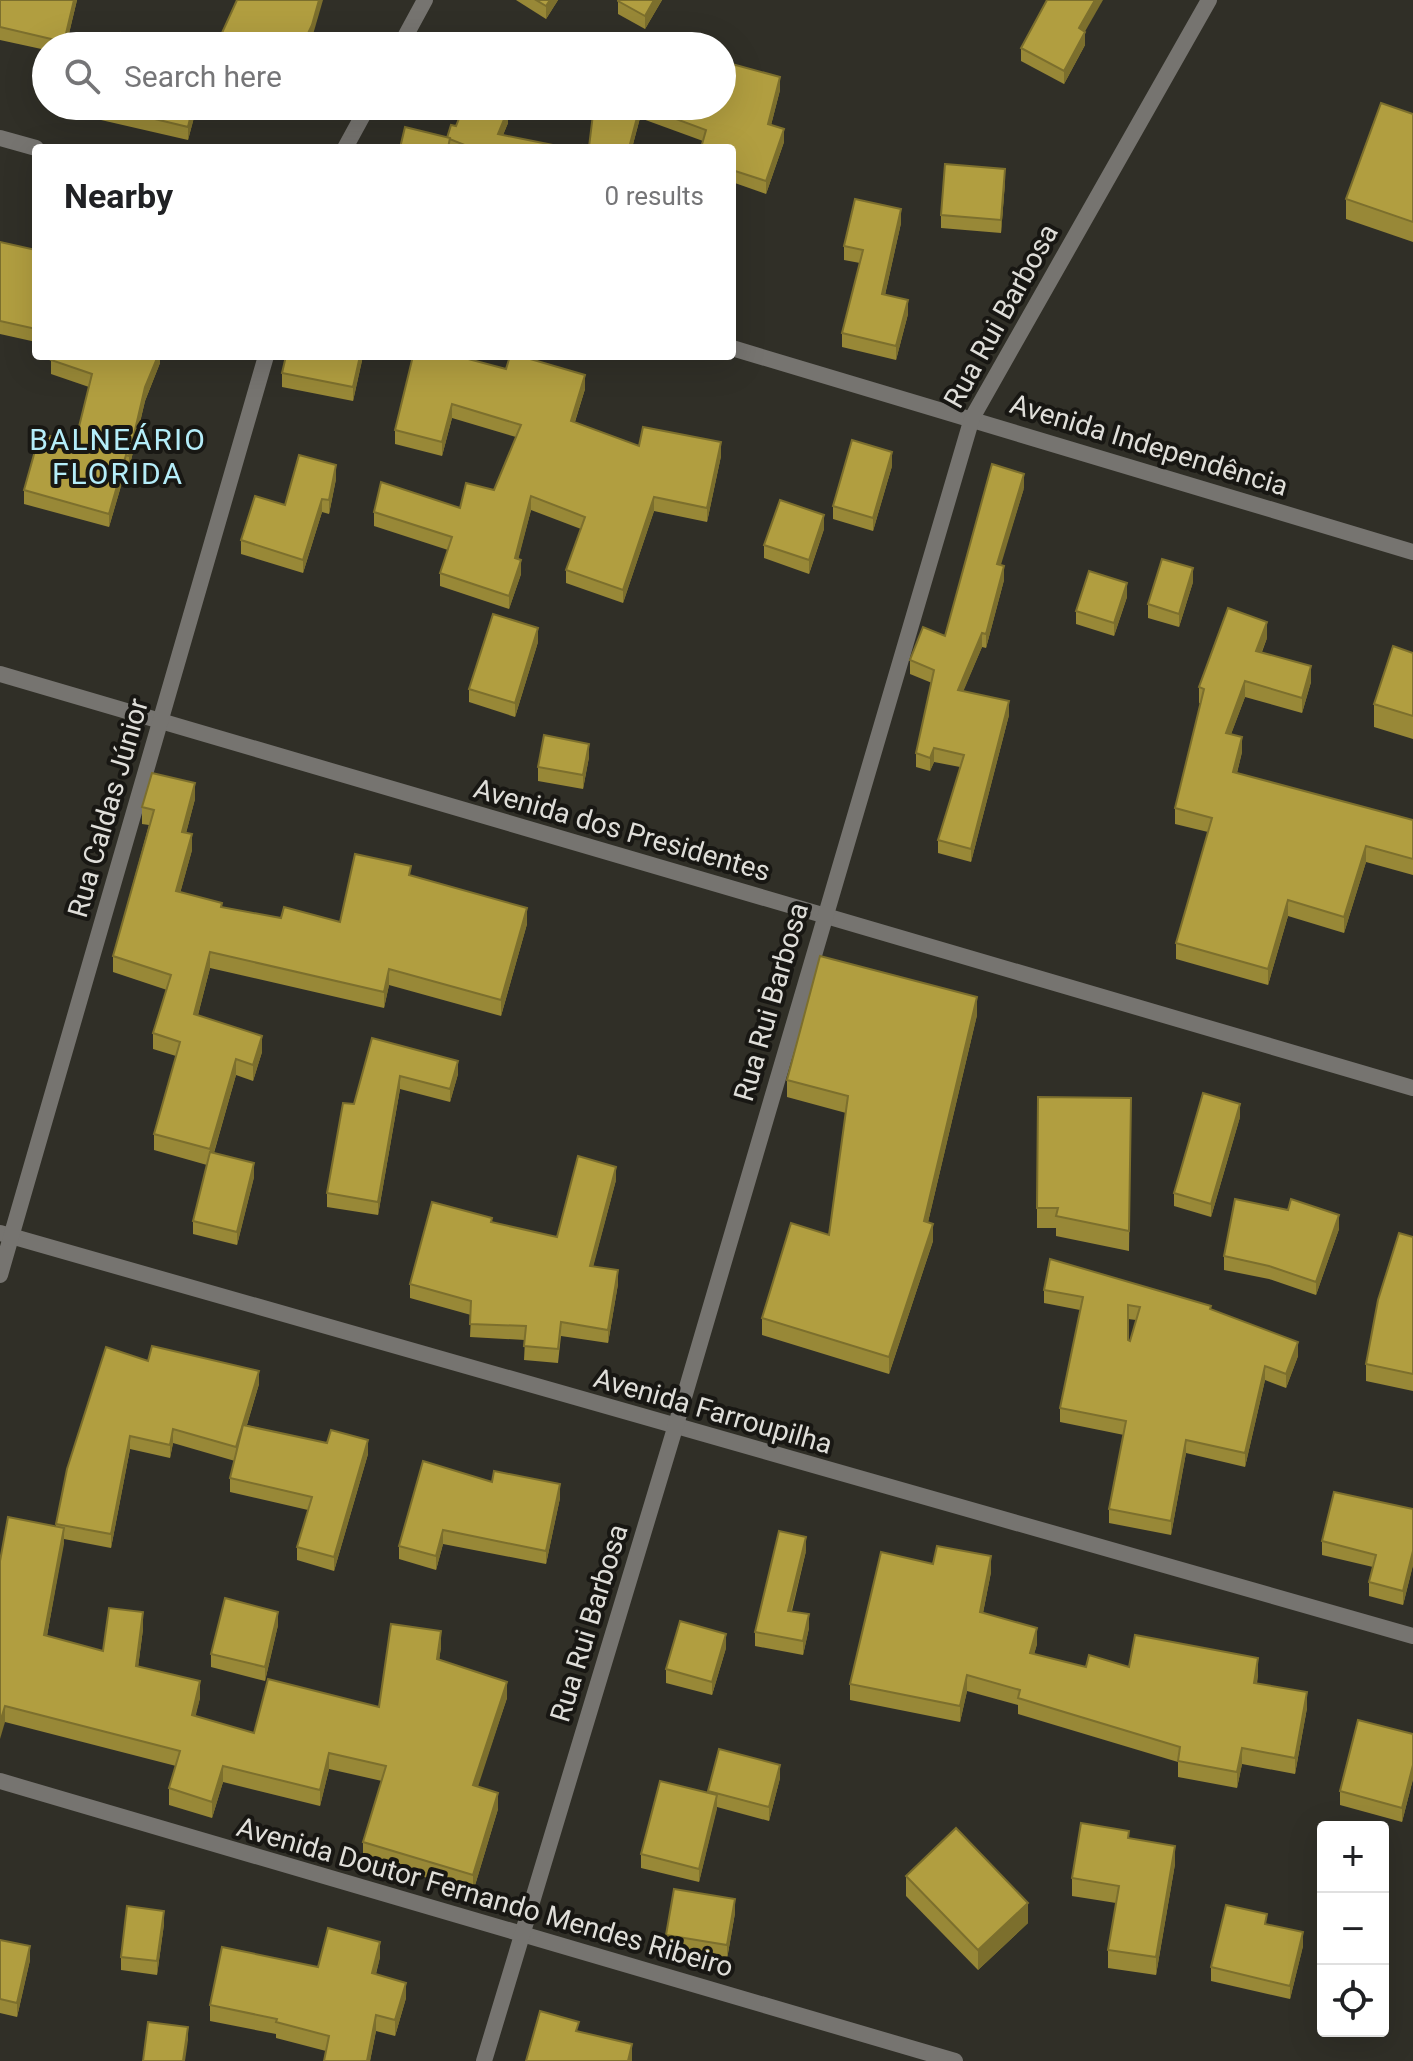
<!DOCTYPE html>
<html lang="en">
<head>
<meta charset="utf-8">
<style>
	body { margin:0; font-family:Roboto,sans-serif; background:#f6f6f6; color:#202124 }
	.controls { position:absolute; right:24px; bottom:24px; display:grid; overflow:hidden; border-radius:8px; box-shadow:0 8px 32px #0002 }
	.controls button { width:72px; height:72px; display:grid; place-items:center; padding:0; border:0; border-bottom:2px solid #e0e0e0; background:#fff; color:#202124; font:40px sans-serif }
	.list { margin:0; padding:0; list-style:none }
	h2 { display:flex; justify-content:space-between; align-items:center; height:104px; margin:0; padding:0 32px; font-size:34px }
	h2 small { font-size:26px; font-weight:400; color:#757577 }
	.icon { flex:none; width:44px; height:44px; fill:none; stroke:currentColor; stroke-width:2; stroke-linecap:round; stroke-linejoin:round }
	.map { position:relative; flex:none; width:1413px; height:2061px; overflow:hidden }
	.search { position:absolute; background:#fff; box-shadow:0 8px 32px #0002; left:32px; top:32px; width:704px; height:88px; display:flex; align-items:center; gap:20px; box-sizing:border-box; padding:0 28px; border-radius:44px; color:#757577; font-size:30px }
	.panel { position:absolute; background:#fff; box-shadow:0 8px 32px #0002; left:32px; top:144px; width:704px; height:216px; border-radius:8px }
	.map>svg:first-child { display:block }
</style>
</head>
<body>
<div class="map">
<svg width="1413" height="2061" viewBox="0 0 1413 2061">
	<rect width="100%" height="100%" fill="#302f27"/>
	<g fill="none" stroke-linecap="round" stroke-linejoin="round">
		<g stroke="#767470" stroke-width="16">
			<polyline points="400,46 425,0"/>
			<polyline points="0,138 36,148"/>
			<polyline points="345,148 368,106"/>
			<polyline points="732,348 1413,552"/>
			<polyline points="0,674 1413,1088"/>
			<polyline points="0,1233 1413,1636"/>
			<polyline points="0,1275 266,356"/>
			<polyline points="0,1781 955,2061"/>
			<polyline points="484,2061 675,1428 972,418 1209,0"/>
		</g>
	</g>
	<g fill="#988837" fill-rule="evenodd">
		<polygon points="0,0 77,0 66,46 46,46 46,50 0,40"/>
		<polygon points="516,0 558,0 546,19"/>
		<polygon points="618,0 662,0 645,29 618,14"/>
		<polygon points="1085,31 1085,45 1064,84 1021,61 1021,48"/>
		<polygon points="780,90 771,125 784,142 766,194 732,182 732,148 703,141 640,118 632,148 582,148 589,147 594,106"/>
		<polygon points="101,106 197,106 188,140 101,120"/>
		<polygon points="247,106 281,106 275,119"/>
		<polygon points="1413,114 1413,242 1346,219 1346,199"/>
		<polygon points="508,123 503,135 568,148 400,148 447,138 456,126"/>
		<polygon points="1005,182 1001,233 941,228 941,215"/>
		<polygon points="901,223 885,295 908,314 896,360 842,347 842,333 860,263 844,260 844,246"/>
		<polygon points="0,242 36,250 36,342 0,334"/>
		<polygon points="160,356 160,363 145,401 129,469 126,469 109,527 24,504 24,490 75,443 89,387 51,374 51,360"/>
		<polygon points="286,356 363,356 353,401 282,387 282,373"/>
		<polygon points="413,356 585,389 575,422 639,446 721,456 707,522 654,511 623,603 566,583 566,570 581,529 531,510 518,559 521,574 509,609 440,586 440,573 448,550 374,526 374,512 460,508 494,490 516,437 452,418 442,456 395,444 395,430"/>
		<polygon points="892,466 873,531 833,519 833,506"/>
		<polygon points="336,479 329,514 322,512 303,573 241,554 241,540 285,505"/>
		<polygon points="1024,488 1000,565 1004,580 986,648 982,647 963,691 1009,715 971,862 938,853 938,840 960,767 934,762 930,771 916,767 916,753 932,683 910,674 910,660 945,636"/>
		<polygon points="824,529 809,574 764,558 764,545"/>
		<polygon points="1193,582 1179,627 1148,618 1148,604"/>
		<polygon points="1127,597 1114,636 1076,624 1076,611"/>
		<polygon points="1267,638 1262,652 1311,682 1302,713 1245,697 1231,734 1242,752 1237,773 1413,820 1413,875 1366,862 1344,933 1288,916 1268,985 1176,959 1176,943 1208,832 1175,824 1175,808 1201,704 1199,703 1199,687"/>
		<polygon points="538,642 515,717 469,702 469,689"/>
		<polygon points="1413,653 1413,739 1374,727 1374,704"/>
		<polygon points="589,757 583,789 538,781 538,767"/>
		<polygon points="195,799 186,833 192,850 180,893 222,907 281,918 340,922 411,875 527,924 501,1016 389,985 384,1008 210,968 198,1015 262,1052 253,1081 236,1075 214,1153 254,1177 237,1245 193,1234 193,1221 207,1165 154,1150 154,1134 176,1056 153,1049 153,1033 167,990 113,972 113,956 149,825 142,824 142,807"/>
		<polygon points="977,1015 928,1222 933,1241 889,1374 762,1335 762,1318 829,1235 846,1113 787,1097 787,1080"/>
		<polygon points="372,1038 458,1074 450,1102 400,1089 378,1215 327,1207 327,1193 354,1104"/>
		<polygon points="1131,1098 1129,1251 1056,1236 1056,1228 1037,1228 1037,1208"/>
		<polygon points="1240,1117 1211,1217 1174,1206 1174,1193"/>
		<polygon points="616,1180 593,1266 618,1284 608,1343 561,1336 558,1363 524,1360 525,1340 470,1337 471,1315 410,1298 410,1284 492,1223 557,1237"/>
		<polygon points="1339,1229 1316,1295 1269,1279 1224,1270 1224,1256"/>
		<polygon points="1413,1237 1413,1391 1366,1381 1366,1364"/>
		<path d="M 1044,1290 L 1211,1309 L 1298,1356 L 1286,1388 L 1265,1380 L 1245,1467 L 1186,1453 L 1171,1535 L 1109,1523 L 1109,1509 L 1124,1435 L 1060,1422 L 1060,1408 L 1080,1310 L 1044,1303 ZM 1128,1319 L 1136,1320 L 1130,1341 L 1128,1340 Z"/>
		<polygon points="148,1361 259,1384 247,1425 368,1454 334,1571 297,1560 297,1547 308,1510 230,1492 230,1478 235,1461 173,1443 170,1458 130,1449 111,1548 64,1539 47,1636 103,1651 143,1629 138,1667 200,1698 195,1716 254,1733 379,1707 441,1647 439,1660 507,1698 477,1787 498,1809 473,1892 363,1858 363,1842 382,1781 329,1769 320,1806 223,1782 212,1818 169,1805 169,1788 176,1766 5,1722 0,1561 56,1526 56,1524"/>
		<polygon points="492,1482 560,1498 546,1564 443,1544 436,1570 399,1559 399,1546"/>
		<polygon points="1413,1509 1413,1565 1403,1605 1369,1596 1369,1582 1373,1567 1322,1555 1322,1541"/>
		<polygon points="806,1551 792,1611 809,1628 803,1655 755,1646 755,1632"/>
		<polygon points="933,1564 991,1572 983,1613 1037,1644 1034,1654 1086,1667 1129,1667 1258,1674 1257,1684 1307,1708 1295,1774 1242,1764 1237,1788 1178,1777 1178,1762 1018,1714 1018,1705 967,1691 960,1722 850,1700 850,1684"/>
		<polygon points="278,1625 265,1681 211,1667 211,1654"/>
		<polygon points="726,1648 712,1695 666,1683 666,1669"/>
		<polygon points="1413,1734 1413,1779 1402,1822 1340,1805 1340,1791"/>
		<polygon points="780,1778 769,1821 717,1807 699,1882 641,1868 641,1854 708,1793 708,1791"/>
		<polygon points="1129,1838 1175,1864 1156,1975 1108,1968 1108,1950 1116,1903 1072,1896 1072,1878"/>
		<polygon points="906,1876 1028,1923 978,1970 906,1896"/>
		<polygon points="735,1913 727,1959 666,1948 666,1935"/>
		<polygon points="164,1924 157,1975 121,1970 121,1957"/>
		<polygon points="1267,1924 1303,1946 1290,1999 1211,1981 1211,1967"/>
		<polygon points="0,1940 30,1960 17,2017 0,2013"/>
		<polygon points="380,1957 376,1974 406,1998 395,2036 376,2031 370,2061 324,2061 326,2051 276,2038 276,2034 210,2021 210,2005 318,1967"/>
	</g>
	<g fill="#7c6f2d">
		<polygon points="74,0 77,0 66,46 64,46"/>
		<polygon points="319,0 323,0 312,38 308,46 302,46"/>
		<polygon points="550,0 558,0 546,19 546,6"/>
		<polygon points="654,0 662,0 645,29 645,16"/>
		<polygon points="1095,0 1103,0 1079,42 1079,28"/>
		<polygon points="1085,32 1085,45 1064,84 1064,71"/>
		<polygon points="780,77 780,90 768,137 768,124"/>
		<polygon points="193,106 197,106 188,140 188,127"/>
		<polygon points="275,106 281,106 275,119"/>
		<polygon points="640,106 640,118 632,148 629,148"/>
		<polygon points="508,110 508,123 498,147 498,134"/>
		<polygon points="784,129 784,142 766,194 766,181"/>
		<polygon points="1005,169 1005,182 1001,233 1001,220"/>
		<polygon points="901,209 901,223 882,308 882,294"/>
		<polygon points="908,300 908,314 896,360 896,346"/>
		<polygon points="158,356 160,356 160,363 145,401 129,469 129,456 145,387"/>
		<polygon points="360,356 363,356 353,401 353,387"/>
		<polygon points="585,375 585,389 571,434 571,421"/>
		<polygon points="452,404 452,418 442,456 442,442"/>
		<polygon points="721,442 721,456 707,522 707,508"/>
		<polygon points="892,452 892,466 873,531 873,518"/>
		<polygon points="126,455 126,469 109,527 109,514"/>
		<polygon points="336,465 336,479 329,514 329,500"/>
		<polygon points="1024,474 1024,488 997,578 997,564"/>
		<polygon points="531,496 531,510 515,572 515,558"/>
		<polygon points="654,497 654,511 623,603 623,590"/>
		<polygon points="322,499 322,512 303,573 303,560"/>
		<polygon points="824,515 824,529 809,574 809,560"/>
		<polygon points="521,560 521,574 509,609 509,596"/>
		<polygon points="1004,566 1004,580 986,648 986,634"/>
		<polygon points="1193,568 1193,582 1179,627 1179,614"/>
		<polygon points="1127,583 1127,597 1114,636 1114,623"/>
		<polygon points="1267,622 1267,638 1256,666 1256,651"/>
		<polygon points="538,628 538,642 515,717 515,703"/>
		<polygon points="982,633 982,647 958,704 958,690"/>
		<polygon points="1311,666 1311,682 1302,713 1302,698"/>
		<polygon points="1245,681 1245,697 1226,748 1226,733"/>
		<polygon points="1009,701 1009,715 971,862 971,849"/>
		<polygon points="1242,737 1242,752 1233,788 1233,772"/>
		<polygon points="589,744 589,757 583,789 583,775"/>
		<polygon points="934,748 934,762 930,771 930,758"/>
		<polygon points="195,783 195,799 182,848 182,832"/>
		<polygon points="192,834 192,850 176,908 176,891"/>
		<polygon points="1366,846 1366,862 1344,933 1344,917"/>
		<polygon points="1288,900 1288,916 1268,985 1268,969"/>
		<polygon points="527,908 527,924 501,1016 501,1000"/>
		<polygon points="210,952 210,968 194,1030 194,1014"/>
		<polygon points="389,969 389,985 384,1008 384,992"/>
		<polygon points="977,997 977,1015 924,1239 924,1221"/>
		<polygon points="262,1036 262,1052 253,1081 253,1065"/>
		<polygon points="236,1059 236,1075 210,1166 210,1149"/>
		<polygon points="458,1061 458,1074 450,1102 450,1089"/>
		<polygon points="400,1076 400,1089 378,1215 378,1202"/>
		<polygon points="1240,1104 1240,1117 1211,1217 1211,1204"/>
		<polygon points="254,1163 254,1177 237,1245 237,1232"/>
		<polygon points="616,1167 616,1180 590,1279 590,1266"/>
		<polygon points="1339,1215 1339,1229 1316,1295 1316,1282"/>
		<polygon points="933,1224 933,1241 889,1374 889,1357"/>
		<polygon points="618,1270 618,1284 608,1343 608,1330"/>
		<polygon points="1298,1342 1298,1356 1286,1388 1286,1374"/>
		<polygon points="1265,1366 1265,1380 1245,1467 1245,1453"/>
		<polygon points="259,1371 259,1384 236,1461 236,1447"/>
		<polygon points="173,1429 173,1443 170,1458 170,1445"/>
		<polygon points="130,1436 130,1449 111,1548 111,1534"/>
		<polygon points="368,1440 368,1454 334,1571 334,1557"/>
		<polygon points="1186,1440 1186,1453 1171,1535 1171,1521"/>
		<polygon points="560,1484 560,1498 546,1564 546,1551"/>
		<polygon points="64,1528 64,1544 44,1651 44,1635"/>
		<polygon points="443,1530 443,1544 436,1570 436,1556"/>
		<polygon points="806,1537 806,1551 788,1624 788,1611"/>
		<polygon points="1413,1551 1413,1565 1403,1605 1403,1591"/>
		<polygon points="991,1556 991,1572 980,1628 980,1612"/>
		<polygon points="143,1612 143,1629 136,1683 136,1666"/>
		<polygon points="278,1612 278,1625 265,1681 265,1667"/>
		<polygon points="809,1614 809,1628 803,1655 803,1641"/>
		<polygon points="1037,1628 1037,1644 1030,1669 1030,1653"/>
		<polygon points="441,1631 441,1647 437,1675 437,1659"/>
		<polygon points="726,1634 726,1648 712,1695 712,1682"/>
		<polygon points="1258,1658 1258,1674 1254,1699 1254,1683"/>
		<polygon points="967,1675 967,1691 960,1722 960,1706"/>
		<polygon points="200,1681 200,1698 192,1731 192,1715"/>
		<polygon points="507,1682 507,1698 473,1802 473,1785"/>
		<polygon points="1307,1692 1307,1708 1295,1774 1295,1758"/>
		<polygon points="5,1706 5,1722 0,1739 0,1722"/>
		<polygon points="1242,1748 1242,1764 1237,1788 1237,1772"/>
		<polygon points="329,1753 329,1769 320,1806 320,1790"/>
		<polygon points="780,1765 780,1778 769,1821 769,1807"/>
		<polygon points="1413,1765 1413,1779 1402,1822 1402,1808"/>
		<polygon points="223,1766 223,1782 212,1818 212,1802"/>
		<polygon points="498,1793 498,1809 473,1892 473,1875"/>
		<polygon points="717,1795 717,1809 699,1882 699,1869"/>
		<polygon points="1175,1846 1175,1864 1156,1975 1156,1957"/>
		<polygon points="735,1899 735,1913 727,1959 727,1945"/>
		<polygon points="1028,1903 1028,1923 978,1970 978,1950"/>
		<polygon points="164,1911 164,1924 157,1975 157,1961"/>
		<polygon points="1303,1932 1303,1946 1290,1999 1290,1986"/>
		<polygon points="380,1942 380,1957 372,1989 372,1973"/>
		<polygon points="30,1946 30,1960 17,2017 17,2003"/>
		<polygon points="406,1983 406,1998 395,2036 395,2020"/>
		<polygon points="376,2015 376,2031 370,2061 367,2061"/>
		<polygon points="188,2027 188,2040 185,2061 183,2061"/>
		<polygon points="632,2044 632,2061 628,2061"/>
	</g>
	<g fill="#b19e40" stroke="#7c6f2d" stroke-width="2" fill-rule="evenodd">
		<polygon points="0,0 74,0 64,42 0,27"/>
		<polygon points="237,0 319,0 312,25 302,46 216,46"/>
		<polygon points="536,0 550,0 546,6"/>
		<polygon points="618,0 654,0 645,16 618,1"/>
		<polygon points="1047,0 1095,0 1079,28 1085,32 1064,71 1021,48"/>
		<polygon points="121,33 167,46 117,46"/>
		<polygon points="732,64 780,77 768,124 784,129 766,181 732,170 732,148 701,148 706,130 641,106 722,106 722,65 731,69"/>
		<polygon points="1381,103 1413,114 1413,222 1346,199"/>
		<polygon points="101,106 193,106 188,127"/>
		<polygon points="464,106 497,106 508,110 498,134 568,148 472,148 447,138 451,125 456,126"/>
		<polygon points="594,106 640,106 629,148 582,148 583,145 589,147"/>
		<polygon points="405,127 450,138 448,148 400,148"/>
		<polygon points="945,164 1005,169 1001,220 941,215"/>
		<polygon points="855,199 901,209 882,294 908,300 896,346 842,333 863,250 844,246"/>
		<polygon points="0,242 36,250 36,329 0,321"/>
		<polygon points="53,356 158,356 145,387 129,456 126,455 109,514 24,490 40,433 75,443 92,374 51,360"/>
		<polygon points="286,356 360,356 353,387 282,373"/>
		<polygon points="413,356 457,356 506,369 510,356 520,356 585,375 571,421 639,446 643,427 721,442 707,508 654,497 623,590 566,570 585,517 531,496 515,558 521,560 509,596 440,573 452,537 374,512 381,482 460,508 466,483 494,490 521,425 452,404 442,442 395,430"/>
		<polygon points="852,440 892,452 873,518 833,506"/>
		<polygon points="299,455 336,465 329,500 322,499 303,560 241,540 255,496 285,505"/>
		<polygon points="992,464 1024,474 997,564 1004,566 986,634 982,633 958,690 1009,701 971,849 938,840 964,755 934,748 930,758 916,753 934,670 910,660 923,627 945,636"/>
		<polygon points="780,500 824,515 809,560 764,545"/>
		<polygon points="1162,559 1193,568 1179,614 1148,604"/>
		<polygon points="1089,571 1127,583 1114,623 1076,611"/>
		<polygon points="1228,608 1267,622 1256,651 1311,666 1302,698 1245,681 1226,733 1242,737 1233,772 1413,820 1413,859 1366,846 1344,917 1288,900 1268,969 1176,943 1212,818 1175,808 1204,689 1199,687"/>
		<polygon points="493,614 538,628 515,703 469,689"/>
		<polygon points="1393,646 1413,653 1413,716 1374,704"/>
		<polygon points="544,735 589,744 583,775 538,767"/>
		<polygon points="152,773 195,783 182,832 192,834 176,891 222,903 221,907 281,918 284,907 340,922 355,854 411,866 409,875 527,908 501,1000 389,969 384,992 210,952 194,1014 262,1036 253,1065 236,1059 210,1149 154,1134 180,1042 153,1033 171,975 113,956 154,810 142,807"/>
		<polygon points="820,956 977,997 924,1221 933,1224 889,1357 762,1318 791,1223 829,1235 848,1096 787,1080"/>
		<polygon points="372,1038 458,1061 450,1089 400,1076 378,1202 327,1193 343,1103 354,1104"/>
		<polygon points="1203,1093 1240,1104 1211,1204 1174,1193"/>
		<polygon points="1038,1097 1131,1098 1129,1231 1056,1216 1058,1208 1037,1208"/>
		<polygon points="210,1152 254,1163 237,1232 193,1221"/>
		<polygon points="578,1156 616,1167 590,1266 618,1270 608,1330 561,1322 558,1349 524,1346 526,1326 470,1324 471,1301 410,1284 432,1202 492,1218 491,1222 557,1237"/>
		<polygon points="1235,1199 1288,1210 1291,1199 1339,1215 1316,1282 1269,1266 1224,1256"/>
		<polygon points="1399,1233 1413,1237 1413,1374 1366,1364 1378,1300"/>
		<path d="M 1050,1259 L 1211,1306 L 1210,1309 L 1298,1342 L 1286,1374 L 1265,1366 L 1245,1453 L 1186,1440 L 1171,1521 L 1109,1509 L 1126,1421 L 1060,1408 L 1083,1297 L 1044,1290 ZM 1128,1305 L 1140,1307 L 1130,1341 L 1128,1340 Z"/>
		<polygon points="152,1346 259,1371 236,1447 173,1429 170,1445 130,1436 111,1534 56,1524 67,1469 106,1347 148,1361"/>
		<polygon points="243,1425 327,1443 331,1430 368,1440 334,1557 297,1547 312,1497 230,1478"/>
		<polygon points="423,1461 492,1482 494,1471 560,1484 546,1551 443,1530 436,1556 399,1546"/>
		<polygon points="1334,1492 1413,1509 1413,1551 1403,1591 1369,1582 1376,1555 1322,1541"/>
		<polygon points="8,1517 64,1528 44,1635 103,1651 109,1608 143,1612 136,1666 200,1681 192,1715 254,1733 268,1679 379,1707 391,1624 441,1631 437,1659 507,1682 473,1785 498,1793 473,1875 363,1842 386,1766 329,1753 320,1790 223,1766 212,1802 169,1788 180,1751 5,1706 0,1722 0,1561"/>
		<polygon points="779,1531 806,1537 788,1611 809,1614 803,1641 755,1632"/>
		<polygon points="937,1546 991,1556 980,1612 1037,1628 1030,1653 1086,1667 1089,1655 1129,1667 1135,1635 1258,1658 1254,1683 1307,1692 1295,1758 1242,1748 1237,1772 1178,1761 1180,1747 1018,1698 1020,1690 967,1675 960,1706 850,1684 881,1552 933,1564"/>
		<polygon points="225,1598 278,1612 265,1667 211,1654"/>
		<polygon points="680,1621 726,1634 712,1682 666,1669"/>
		<polygon points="1358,1720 1413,1734 1413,1765 1402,1808 1340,1791"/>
		<polygon points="719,1749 780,1765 769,1807 708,1791"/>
		<polygon points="660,1781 717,1795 699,1869 641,1854"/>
		<polygon points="1081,1823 1129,1831 1128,1838 1175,1846 1156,1957 1108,1950 1119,1886 1072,1878"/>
		<polygon points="956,1828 1028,1903 978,1950 906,1876"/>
		<polygon points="674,1889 735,1899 727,1945 666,1935"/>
		<polygon points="1226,1905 1267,1914 1265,1924 1303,1932 1290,1986 1211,1967"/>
		<polygon points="127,1906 164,1911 157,1961 121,1957"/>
		<polygon points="328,1928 380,1942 372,1973 406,1983 395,2020 376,2015 367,2061 324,2061 329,2036 276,2022 277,2019 210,2005 222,1947 318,1967"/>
		<polygon points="0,1940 30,1946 17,2003 0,1999"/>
		<polygon points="540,2011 579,2022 576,2031 632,2044 628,2061 526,2061"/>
		<polygon points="148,2022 188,2027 183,2061 143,2061"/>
	</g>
	<g text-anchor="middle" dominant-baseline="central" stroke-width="8" stroke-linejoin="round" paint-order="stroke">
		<g font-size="28" fill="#dfded9" stroke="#181713">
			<text transform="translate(1001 316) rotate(-61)">Rua Rui Barbosa</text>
			<text transform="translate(1149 445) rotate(17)">Avenida Independência</text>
			<text transform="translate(108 808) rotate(-74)">Rua Caldas Júnior</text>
			<text transform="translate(622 830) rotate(16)">Avenida dos Presidentes</text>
			<text transform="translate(771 1002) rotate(-74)">Rua Rui Barbosa</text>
			<text transform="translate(713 1411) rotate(16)">Avenida Farroupilha</text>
			<text transform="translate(589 1623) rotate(-73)">Rua Rui Barbosa</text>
			<text transform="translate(485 1897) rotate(16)">Avenida Doutor Fernando Mendes Ribeiro</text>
		</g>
		<g font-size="30" letter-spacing="2" fill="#b4edf9" stroke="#181713">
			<text x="118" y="439">BALNEÁRIO<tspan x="118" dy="34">FLORIDA</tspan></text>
		</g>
	</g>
</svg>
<div class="controls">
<button>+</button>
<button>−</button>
<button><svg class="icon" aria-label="locate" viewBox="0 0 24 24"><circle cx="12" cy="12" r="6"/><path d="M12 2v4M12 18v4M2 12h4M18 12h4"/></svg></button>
</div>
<div class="search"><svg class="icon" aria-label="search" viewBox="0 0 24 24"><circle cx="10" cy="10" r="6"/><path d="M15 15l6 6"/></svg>Search here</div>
<section class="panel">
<h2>Nearby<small>0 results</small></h2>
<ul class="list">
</ul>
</section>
</div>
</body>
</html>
